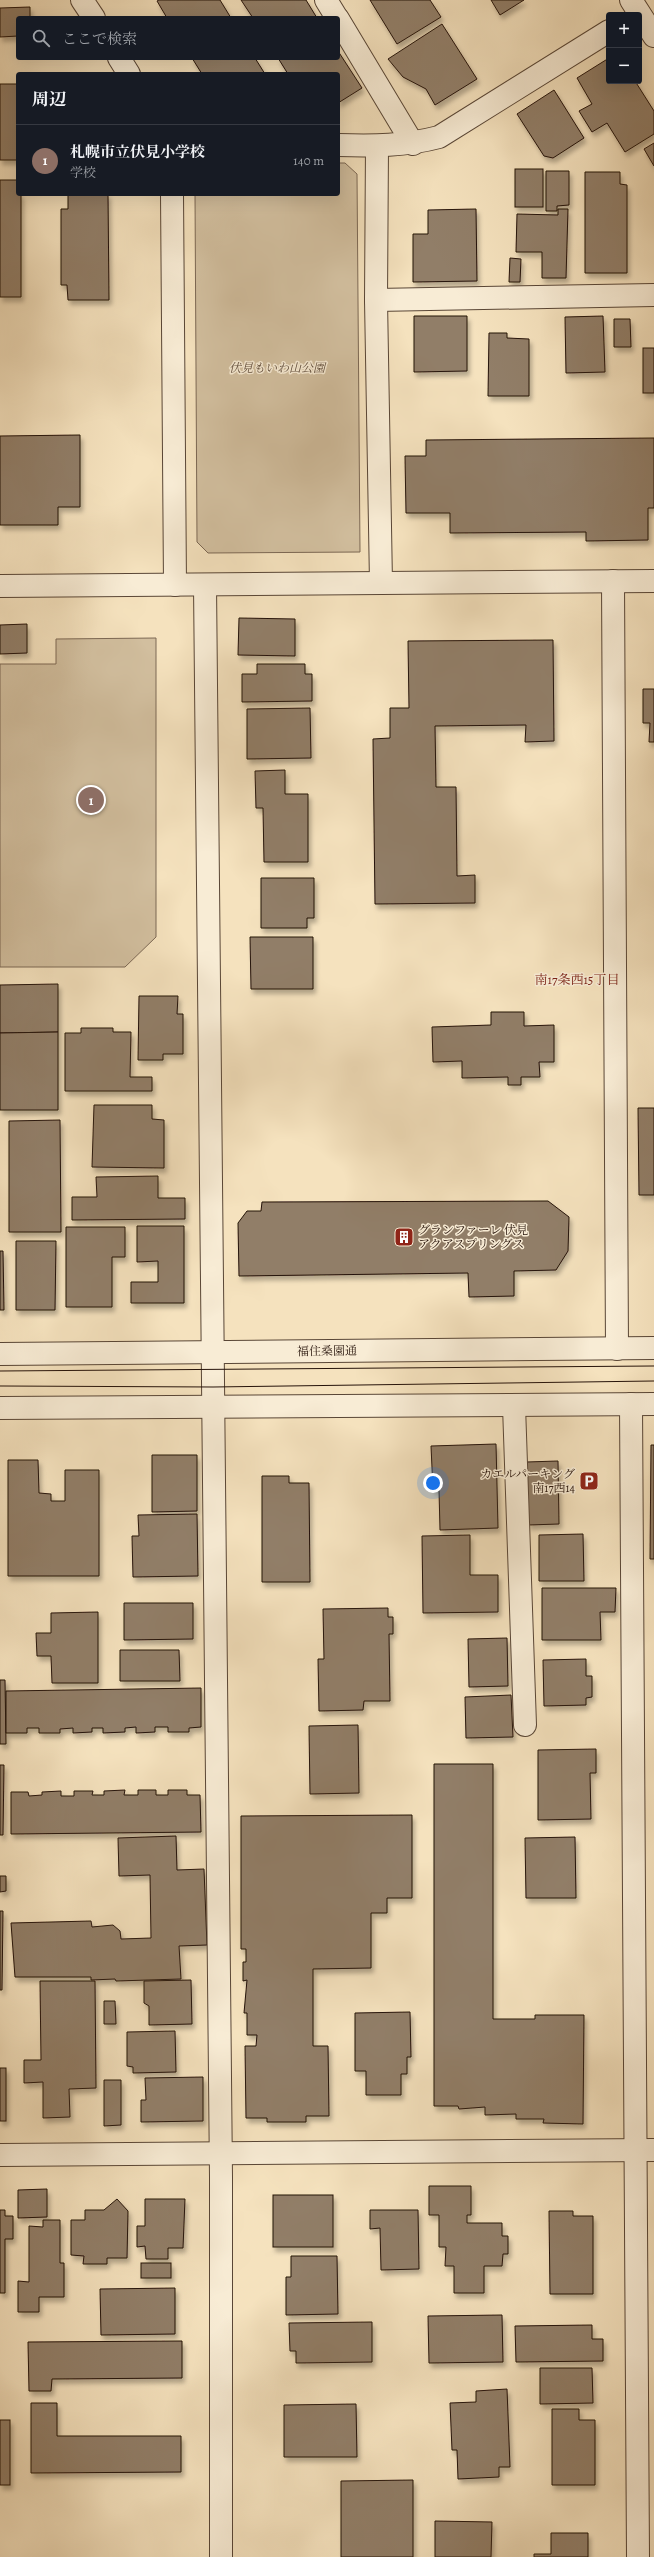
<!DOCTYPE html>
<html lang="ja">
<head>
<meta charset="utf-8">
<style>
	body { margin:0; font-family:Alegreya,"Noto Serif JP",serif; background:#242831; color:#f1f3f6 }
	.controls { position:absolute; right:12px; top:12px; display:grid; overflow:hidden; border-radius:4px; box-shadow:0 4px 16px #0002 }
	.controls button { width:36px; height:36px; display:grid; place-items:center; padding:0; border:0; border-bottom:1px solid #363941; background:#171b24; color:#f1f3f6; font:20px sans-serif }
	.you { position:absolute; left:433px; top:1483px; width:14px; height:14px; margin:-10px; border:3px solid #fff; border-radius:50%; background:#1a73e8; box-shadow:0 0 0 6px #1a73e833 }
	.badge { display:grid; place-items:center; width:26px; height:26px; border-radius:50%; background:#c59692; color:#fff; font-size:13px; font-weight:700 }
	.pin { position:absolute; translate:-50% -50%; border:2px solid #fff; box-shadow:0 1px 4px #0006 }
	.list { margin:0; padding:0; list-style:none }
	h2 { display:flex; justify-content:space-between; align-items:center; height:52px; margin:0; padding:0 16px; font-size:17px }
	h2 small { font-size:13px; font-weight:400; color:#9ea1a6 }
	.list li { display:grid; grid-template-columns:26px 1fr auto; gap:12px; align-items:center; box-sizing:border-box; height:72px; padding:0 16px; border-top:1px solid #363941 }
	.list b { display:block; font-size:15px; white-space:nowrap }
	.list p { margin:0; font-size:13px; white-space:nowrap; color:#9ea1a6 }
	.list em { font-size:13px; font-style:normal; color:#9ea1a6 }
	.icon { flex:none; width:22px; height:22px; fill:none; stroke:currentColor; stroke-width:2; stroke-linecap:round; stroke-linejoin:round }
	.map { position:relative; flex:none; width:654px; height:2557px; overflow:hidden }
	.search { position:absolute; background:#171b24; box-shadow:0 4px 16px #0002; left:16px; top:16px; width:324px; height:44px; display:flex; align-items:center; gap:10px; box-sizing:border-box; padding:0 14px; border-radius:4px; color:#9ea1a6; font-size:15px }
	.panel { position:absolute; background:#171b24; box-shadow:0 4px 16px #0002; left:16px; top:72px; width:324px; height:124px; border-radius:4px }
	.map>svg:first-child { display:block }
</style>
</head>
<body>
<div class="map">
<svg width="654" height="2557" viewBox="0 0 654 2557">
	<defs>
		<filter id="shadow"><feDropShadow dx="2.5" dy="4.5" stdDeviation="2" flood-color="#0004"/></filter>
	</defs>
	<rect width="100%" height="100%" fill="#f5e2be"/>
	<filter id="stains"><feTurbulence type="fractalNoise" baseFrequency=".005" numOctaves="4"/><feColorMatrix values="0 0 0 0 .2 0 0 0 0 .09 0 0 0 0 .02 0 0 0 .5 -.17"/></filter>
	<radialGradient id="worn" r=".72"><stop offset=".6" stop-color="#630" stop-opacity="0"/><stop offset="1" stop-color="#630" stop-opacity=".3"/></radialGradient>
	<g fill="#d2bf9f" stroke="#7c6854">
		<polygon points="338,163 345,163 357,174 360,552 208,553 197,542 195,194 338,194"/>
		<polygon points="156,638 156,937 125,967 0,967 0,664 56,664 56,639"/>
	</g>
	<g fill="#917e67" stroke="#251209" filter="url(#shadow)">
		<polygon points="159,0 220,0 231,18 167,18 157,1"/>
		<polygon points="241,0 306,0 317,18 253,18"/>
		<polygon points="370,0 430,0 441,17 397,44"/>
		<polygon points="491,0 524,0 500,15"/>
		<polygon points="30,7 30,18 18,18 18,36 0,37 0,8"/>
		<polygon points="442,24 477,79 435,105 426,89 403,77 388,59"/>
		<polygon points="338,51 362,88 338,103 338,74 288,74 278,58 338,58"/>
		<polygon points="192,58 255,58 265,74 202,74"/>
		<polygon points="609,58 609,81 635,81 654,111 654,134 625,152 607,123 592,132 579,111 592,104 577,78"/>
		<rect x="0" y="84" width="18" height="76"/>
		<polygon points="554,90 584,138 553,158 544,156 517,114"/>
		<polygon points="654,143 654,166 644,149"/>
		<rect x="515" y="169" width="28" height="38"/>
		<polygon points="546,171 569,171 569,205 557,206 557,211 546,211"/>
		<polygon points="585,172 620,172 620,184 627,185 627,273 585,273"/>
		<polygon points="0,180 18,180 18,194 21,194 21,297 0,297"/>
		<polygon points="68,194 108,194 109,300 68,300 67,285 61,285 61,209 68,209"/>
		<polygon points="476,209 477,281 413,282 413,234 428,234 428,210"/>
		<polygon points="558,209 568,209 566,278 542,278 542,252 516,252 517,214 558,215"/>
		<polygon points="510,258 521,259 520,282 509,282"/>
		<polygon points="414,316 467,316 467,371 414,372"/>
		<polygon points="603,316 605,372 566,373 565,317"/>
		<polygon points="614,319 630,319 631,347 614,347"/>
		<polygon points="489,333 507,333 507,338 529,339 529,396 488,396"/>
		<rect x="643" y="348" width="11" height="45"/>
		<polygon points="80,435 80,507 58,507 58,525 0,525 0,436"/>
		<polygon points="654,438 654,508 648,508 648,540 586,541 586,532 450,533 450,513 406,513 405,456 426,456 426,440"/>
		<polygon points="239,618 295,619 295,656 238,655"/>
		<polygon points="27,624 27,653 0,654 0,625"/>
		<polygon points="553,640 554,741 525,742 526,725 435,726 436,787 456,787 457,876 475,875 475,903 375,904 373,739 390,738 390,708 409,708 408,641"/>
		<polygon points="257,664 305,664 305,674 312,674 312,701 242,702 242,674 257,674"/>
		<polygon points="643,689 654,689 654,742 649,742 650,723 643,723"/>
		<polygon points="310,708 311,758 247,759 247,709"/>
		<polygon points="285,770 285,794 308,794 308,862 264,862 263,808 256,808 255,771"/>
		<polygon points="261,878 314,878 314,918 307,918 307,928 261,928"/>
		<polygon points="250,937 313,937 313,989 251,989"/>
		<polygon points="58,984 58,1032 0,1033 0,985"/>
		<polygon points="139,996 178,996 177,1014 183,1014 183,1054 163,1054 163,1060 138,1060"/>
		<polygon points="491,1012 524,1012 524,1026 554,1025 554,1062 539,1062 540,1077 521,1077 521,1085 508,1085 508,1077 462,1078 462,1061 433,1062 432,1027 491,1025"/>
		<polygon points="81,1028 113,1028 113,1032 131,1032 130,1077 152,1077 152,1091 65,1091 65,1033 81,1033"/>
		<polygon points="58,1032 58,1110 0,1110 0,1033"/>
		<polygon points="94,1105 152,1105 152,1119 164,1120 164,1168 92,1167"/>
		<polygon points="638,1108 654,1108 654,1195 639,1195"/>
		<polygon points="60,1120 61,1232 9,1232 9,1121"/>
		<polygon points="158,1176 158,1198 185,1198 185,1219 72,1220 72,1197 97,1197 96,1177"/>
		<polygon points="548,1201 569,1217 568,1251 556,1270 514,1271 514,1296 469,1297 468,1273 239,1276 238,1223 247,1211 261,1211 262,1202"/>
		<polygon points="137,1226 184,1226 184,1303 131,1303 131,1282 158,1282 158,1261 137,1262"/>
		<polygon points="66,1227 125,1227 125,1257 112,1257 112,1307 66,1307"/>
		<polygon points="16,1241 56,1241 55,1310 16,1310"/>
		<polygon points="0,1251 3,1251 4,1310 0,1310"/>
		<polygon points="496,1444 498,1528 440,1530 439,1490 433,1490 431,1446"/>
		<polygon points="651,1445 654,1445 654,1559 650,1559"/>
		<polygon points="152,1455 197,1455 197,1511 152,1512"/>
		<polygon points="8,1460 38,1460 39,1493 51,1494 51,1501 65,1501 65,1470 99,1470 99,1576 8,1576"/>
		<polygon points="558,1461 559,1524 528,1525 526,1462"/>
		<polygon points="262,1476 289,1476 289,1483 309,1483 310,1582 262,1582"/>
		<polygon points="197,1514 198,1576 133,1577 132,1536 139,1536 138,1515"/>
		<polygon points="583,1534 584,1581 539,1581 539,1535"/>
		<polygon points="470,1535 470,1575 498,1575 498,1612 423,1613 422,1536"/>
		<polygon points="542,1588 616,1588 615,1612 600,1612 601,1640 542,1640"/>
		<polygon points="124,1603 193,1603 193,1639 124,1640"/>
		<polygon points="388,1608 388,1617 393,1617 393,1634 389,1634 390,1701 364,1701 363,1710 319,1711 318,1659 324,1659 323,1609"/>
		<polygon points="98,1612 98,1683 52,1683 51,1656 37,1656 36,1633 51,1633 51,1613"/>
		<polygon points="507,1638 508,1686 469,1687 468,1639"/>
		<polygon points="120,1650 179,1650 180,1681 120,1681"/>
		<polygon points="586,1659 586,1676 592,1676 592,1697 586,1698 586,1705 544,1706 543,1660"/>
		<polygon points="0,1680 5,1680 6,1744 0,1744"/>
		<polygon points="201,1688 201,1727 189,1728 189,1732 168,1732 168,1727 155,1727 155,1732 136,1733 136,1727 125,1728 125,1732 103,1733 103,1728 92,1728 92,1732 73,1733 73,1728 60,1729 60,1733 39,1733 39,1728 27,1728 27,1733 6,1733 6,1691"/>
		<polygon points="511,1695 513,1737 466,1738 465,1697"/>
		<polygon points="358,1725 359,1793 310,1794 309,1726"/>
		<polygon points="596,1749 596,1773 590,1773 591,1819 538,1820 538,1750"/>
		<polygon points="434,1764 493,1764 493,2019 535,2019 535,2015 584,2015 583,2124 543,2123 544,2119 516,2119 516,2114 485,2115 485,2107 459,2109 458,2106 434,2106"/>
		<polygon points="0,1765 4,1765 3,1835 0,1835"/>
		<polygon points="125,1790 124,1795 138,1795 138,1790 156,1790 156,1795 168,1795 168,1790 187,1790 187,1795 200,1795 201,1832 11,1834 11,1792 28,1792 29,1796 42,1795 42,1792 61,1791 61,1796 74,1796 74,1791 93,1791 92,1795 104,1795 104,1791"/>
		<polygon points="412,1815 412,1898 387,1898 387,1913 371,1913 371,1968 313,1969 313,2046 328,2046 329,2116 306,2116 306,2122 267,2122 267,2118 246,2118 245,2046 256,2046 257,2035 247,2035 247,2013 244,2013 247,1980 243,1981 243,1962 246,1962 246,1949 241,1949 241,1816"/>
		<polygon points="176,1836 177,1870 204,1869 207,1945 179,1946 181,1979 116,1981 115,1979 91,1980 91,1977 15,1977 11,1923 91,1921 92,1927 113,1925 120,1931 121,1939 151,1938 150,1875 119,1876 118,1838"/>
		<polygon points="575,1837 576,1898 526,1898 525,1838"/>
		<polygon points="0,1876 6,1876 6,1891 0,1892"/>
		<polygon points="0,1911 3,1911 2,1990 0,1990"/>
		<polygon points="191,1980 192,2024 149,2025 149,2006 144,2003 144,1981"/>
		<polygon points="40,1981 95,1981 96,2088 69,2089 70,2117 43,2118 43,2082 24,2083 24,2060 41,2060"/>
		<polygon points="104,2001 115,2001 116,2024 104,2024"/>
		<polygon points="410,2012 411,2057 407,2057 407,2074 401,2074 401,2095 366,2095 366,2071 355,2071 355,2013"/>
		<polygon points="175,2031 176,2072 133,2073 133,2067 127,2066 127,2032"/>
		<rect x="0" y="2068" width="6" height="53"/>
		<polygon points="203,2077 203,2121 141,2122 141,2100 146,2100 145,2078"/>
		<polygon points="104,2080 121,2080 121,2125 104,2126"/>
		<polygon points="429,2186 471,2186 471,2215 467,2215 467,2223 502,2223 502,2236 508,2236 508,2254 503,2254 502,2266 484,2266 484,2293 454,2293 454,2266 445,2266 446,2247 439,2247 439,2215 429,2215"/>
		<polygon points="47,2189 47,2217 18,2218 18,2190"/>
		<rect x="273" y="2195" width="60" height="52"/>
		<polygon points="117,2199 128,2211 127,2258 107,2258 107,2264 83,2264 84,2256 71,2255 71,2220 85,2220 85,2210 104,2210"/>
		<polygon points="145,2199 185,2199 183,2248 168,2248 168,2259 146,2259 145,2246 137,2247 137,2226 145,2226"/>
		<polygon points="0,2210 5,2210 5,2216 13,2216 13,2239 5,2239 5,2293 0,2293"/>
		<polygon points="370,2210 418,2210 419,2269 381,2270 380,2228 370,2229"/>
		<polygon points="549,2211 573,2211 573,2216 593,2216 593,2294 550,2294"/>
		<polygon points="43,2220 60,2220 60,2263 64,2263 64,2297 39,2297 39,2312 18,2312 18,2281 29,2282 29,2226 43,2227"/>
		<polygon points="291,2256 337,2256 338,2314 286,2315 286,2277 291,2277"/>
		<rect x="141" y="2263" width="30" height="15"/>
		<polygon points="175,2288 175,2334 101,2335 100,2289"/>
		<polygon points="502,2315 503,2362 429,2363 428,2316"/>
		<polygon points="372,2322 372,2362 296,2363 296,2351 290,2351 289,2323"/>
		<polygon points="592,2325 592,2339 603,2339 603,2361 516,2362 515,2326"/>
		<polygon points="182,2341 182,2378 52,2379 51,2391 29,2391 28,2342"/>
		<polygon points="540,2368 592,2368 593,2403 540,2404"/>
		<polygon points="507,2389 510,2467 499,2467 499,2477 458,2479 457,2450 452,2450 450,2403 476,2402 476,2391"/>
		<polygon points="31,2403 57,2403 57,2436 181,2436 181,2472 31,2473"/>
		<polygon points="356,2404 357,2457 284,2457 284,2405"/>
		<polygon points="552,2409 579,2409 579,2420 595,2420 595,2485 552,2485"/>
		<rect x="0" y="2420" width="10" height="65"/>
		<polygon points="413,2480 413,2557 341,2557 341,2481"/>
		<polygon points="435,2521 492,2522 491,2557 435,2557"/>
		<polygon points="551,2533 588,2533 588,2557 534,2557 534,2554 551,2554"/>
	</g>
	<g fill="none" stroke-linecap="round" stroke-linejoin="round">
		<defs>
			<g id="minor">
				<polyline points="82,0 94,18"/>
				<polyline points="326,0 337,18"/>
				<polyline points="631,0 654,36"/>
				<polyline points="338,19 413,144"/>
				<polyline points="119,58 129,74"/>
				<path d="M 338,145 C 373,146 405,146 439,137 L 609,31"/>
				<polyline points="377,146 376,300 381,583"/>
				<polyline points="172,194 175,585"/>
				<polyline points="376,300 654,295"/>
				<polyline points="613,581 617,1349"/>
				<polyline points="205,585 221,2177 221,2557"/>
				<polyline points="0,586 654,581"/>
				<polyline points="0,1354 654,1348"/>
				<polyline points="631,1404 638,2557"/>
				<polyline points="514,1406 525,1725"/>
				<polyline points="0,1408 654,1404"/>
				<polyline points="0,2155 654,2150"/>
			</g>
		</defs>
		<use href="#minor" stroke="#594636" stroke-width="24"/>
		<use href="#minor" stroke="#f8ecd5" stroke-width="22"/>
		<g stroke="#251209" stroke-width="1">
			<polyline points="0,1371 654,1366"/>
			<polyline points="0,1386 213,1387 654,1381"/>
		</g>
	</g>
	<defs>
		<symbol id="building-square" viewBox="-11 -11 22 22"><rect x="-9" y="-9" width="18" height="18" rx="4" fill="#8f2418" stroke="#f8ecd5"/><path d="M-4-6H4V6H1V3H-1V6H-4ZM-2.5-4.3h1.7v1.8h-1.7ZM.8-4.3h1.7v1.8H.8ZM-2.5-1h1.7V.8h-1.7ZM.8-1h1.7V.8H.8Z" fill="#fff"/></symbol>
		<symbol id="parking-square" viewBox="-11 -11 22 22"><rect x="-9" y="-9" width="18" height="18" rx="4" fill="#8f2418" stroke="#f8ecd5"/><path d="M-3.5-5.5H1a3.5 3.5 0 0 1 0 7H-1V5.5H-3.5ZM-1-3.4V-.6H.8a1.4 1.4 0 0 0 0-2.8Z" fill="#fff"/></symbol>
	</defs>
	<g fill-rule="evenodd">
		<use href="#building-square" x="393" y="1226" width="22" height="22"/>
		<use href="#parking-square" x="578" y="1470" width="22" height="22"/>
	</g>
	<g text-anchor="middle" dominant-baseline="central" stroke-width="3" stroke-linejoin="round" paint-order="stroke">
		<g font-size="12" font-style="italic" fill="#624f3e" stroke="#f8ecd5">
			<text x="277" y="368">伏見もいわ山公園</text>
		</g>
		<g font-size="12" fill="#251209" stroke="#f8ecd5" text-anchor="start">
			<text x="418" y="1230">グランファーレ 伏見<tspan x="418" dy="14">アクアスプリングス</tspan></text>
			<text x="575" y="1474" text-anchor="end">カエルパーキング<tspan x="575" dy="14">南17西14</tspan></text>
		</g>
		<g font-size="12" fill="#251209" stroke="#f8ecd5">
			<text transform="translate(327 1351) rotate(-1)">福住桑園通</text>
		</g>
		<g font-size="13" fill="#7a1f14" stroke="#f8ecd5">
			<text x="577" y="979">南17条西15丁目</text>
		</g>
	</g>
	<rect width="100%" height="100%" filter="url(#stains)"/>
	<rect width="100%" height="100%" fill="url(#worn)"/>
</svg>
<div class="controls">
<button>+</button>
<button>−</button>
</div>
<div class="you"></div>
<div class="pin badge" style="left:91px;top:800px;background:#8d6e63">1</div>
<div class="search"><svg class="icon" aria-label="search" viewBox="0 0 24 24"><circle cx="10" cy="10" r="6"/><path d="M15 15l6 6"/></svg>ここで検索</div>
<section class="panel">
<h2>周辺<small></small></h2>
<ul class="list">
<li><span class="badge" style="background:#8d6e63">1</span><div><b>札幌市立伏見小学校</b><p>学校</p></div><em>140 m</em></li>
</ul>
</section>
</div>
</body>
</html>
